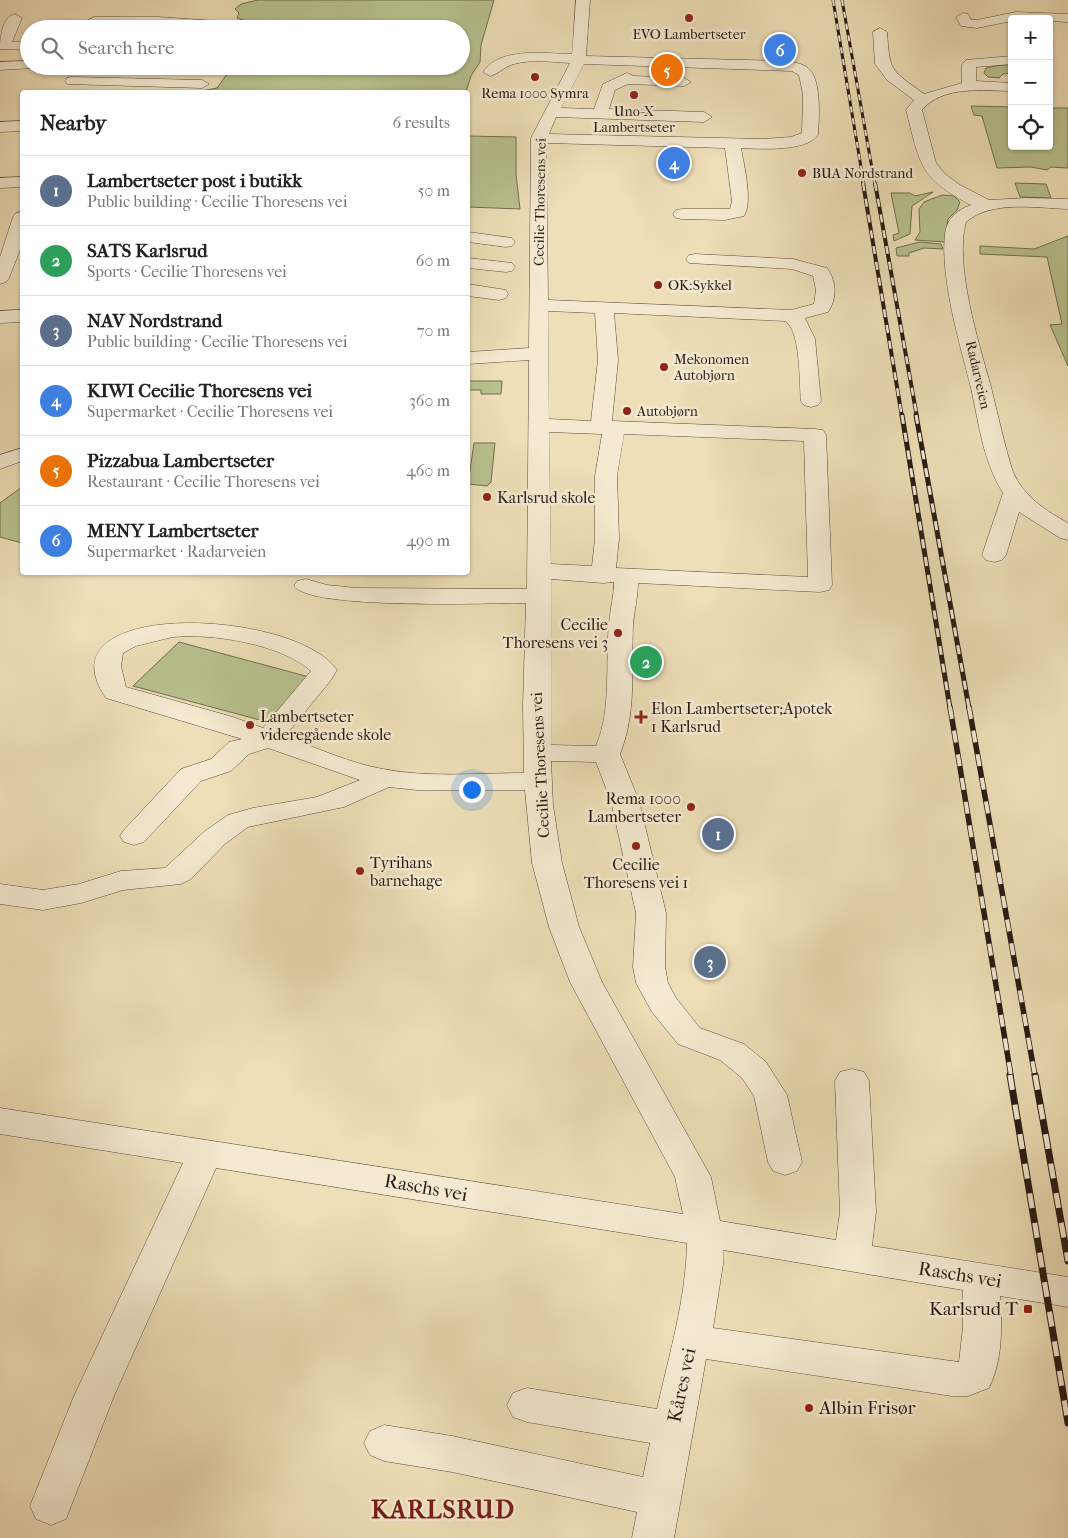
<!DOCTYPE html>
<html lang="en">
<head>
<meta charset="utf-8">
<style>
	body { margin:0; font-family:"IM FELL French Canon",serif; background:#f6f6f6; color:#222 }
	.controls { position:absolute; right:15px; top:15px; display:grid; overflow:hidden; border-radius:5px; box-shadow:0 1px 4px #0004 }
	.controls button { width:45px; height:45px; display:grid; place-items:center; padding:0; border:0; border-bottom:1px solid #e0e0e0; background:#fff; color:#222; font:25px sans-serif }
	.you { position:absolute; left:471px; top:789px; width:18px; height:18px; margin:-12px; border:4px solid #fff; border-radius:50%; background:#1a73e8; box-shadow:0 0 0 8px #1a73e833 }
	.badge { display:grid; place-items:center; width:32px; height:32px; border-radius:50%; background:#8f2418; color:#fff; font-size:16px; font-weight:700 }
	.pin { position:absolute; translate:-50% -50%; border:2px solid #fff; box-shadow:0 1px 5px #0006 }
	.list { margin:0; padding:0; list-style:none }
	h2 { display:flex; justify-content:space-between; align-items:center; height:65px; margin:0; padding:0 20px; font-size:21px }
	h2 small { font-size:16px; font-weight:400; color:#767676 }
	.list li { display:grid; grid-template-columns:32px 1fr auto; gap:15px; align-items:center; box-sizing:border-box; height:70px; padding:0 20px; border-top:1px solid #e0e0e0 }
	.list b { display:block; font-size:19px; white-space:nowrap }
	.list p { margin:0; font-size:16px; white-space:nowrap; color:#767676 }
	.list em { font-size:16px; font-style:normal; color:#767676 }
	.icon { flex:none; width:28px; height:28px; fill:none; stroke:currentColor; stroke-width:2; stroke-linecap:round; stroke-linejoin:round }
	.map { position:relative; flex:none; width:1068px; height:1538px; overflow:hidden }
	.search { position:absolute; background:#fff; box-shadow:0 1px 4px #0004; left:20px; top:20px; width:450px; height:55px; display:flex; align-items:center; gap:12px; box-sizing:border-box; padding:0 18px; border-radius:28px; color:#767676; font-size:19px }
	.panel { position:absolute; background:#fff; box-shadow:0 1px 4px #0004; left:20px; top:90px; width:450px; height:485px; border-radius:5px }
	.map>svg:first-child { display:block }
</style>
</head>
<body>
<div class="map">
<svg width="1068" height="1538" viewBox="0 0 1068 1538">
	<rect width="100%" height="100%" fill="#eedfb8"/>
	<filter id="stains"><feTurbulence type="fractalNoise" baseFrequency=".004" numOctaves="4"/><feColorMatrix values="0 0 0 0 .2 0 0 0 0 .09 0 0 0 0 .02 0 0 0 .5 -.17"/></filter>
	<radialGradient id="worn" r=".72"><stop offset=".6" stop-color="#630" stop-opacity="0"/><stop offset="1" stop-color="#630" stop-opacity=".3"/></radialGradient>
	<g fill="#b8c28f" stroke="#706e51">
		<polygon points="258,0 494,0 481,45 480,62 471,76 466,92 197,92 217,88 227,74 225,66 461,66 461,29 241,29 249,22 237,18 239,13 235,9 241,4"/>
		<polygon points="1012,65 1012,73 1003,74 999,78 988,77 984,73 986,68 1000,65"/>
		<polygon points="971,106 1012,107 1012,146 1049,146 1049,108 1068,108 1068,168 1051,167 1047,170 1031,167 997,168 982,116 974,115"/>
		<polygon points="468,136 516,137 516,174 520,209 468,207"/>
		<polygon points="1015,183 1046,184 1051,198 1020,197"/>
		<polygon points="933,192 912,206 910,234 894,241 893,235 899,233 891,193 910,193 915,196"/>
		<polygon points="942,195 954,196 960,202 957,210 948,219 945,242 915,240 920,232 919,209 924,202"/>
		<polygon points="1068,236 1068,366 1050,325 1062,324 1047,257 980,254 980,246 1034,249"/>
		<polygon points="920,242 941,244 943,249 924,248 909,253 909,256 897,256 896,248"/>
		<polygon points="468,381 502,381 501,394 481,394 481,390 468,390"/>
		<polygon points="474,443 495,443 491,482 487,486 468,484"/>
		<polygon points="22,487 22,543 0,537 0,503"/>
		<polygon points="179,642 313,678 271,723 133,686"/>
	</g>
	<g fill="none" stroke-linecap="round" stroke-linejoin="round">
		<defs>
			<g id="minor">
				<path d="M 576,0 L 590,0 L 586,56 L 785,61 C 792,62 802,63 808,68 C 822,80 819,118 818,135 C 806,152 760,149 741,148 C 744,165 753,202 744,216 L 725,220 L 682,219 L 676,218 L 673,214 L 676,210 L 682,209 L 730,209 L 732,201 L 725,148 L 547,143 L 546,149 L 548,300 L 791,310 L 814,304 L 816,290 L 813,276 L 792,269 L 689,263 L 686,259 L 689,255 L 695,254 L 793,259 L 827,268 C 837,282 837,299 828,312 L 805,318 L 815,339 L 821,401 L 818,405 L 811,407 L 804,405 L 801,401 C 799,383 801,330 785,321 L 614,313 L 618,360 L 612,421 L 815,429 L 823,430 L 826,435 L 832,585 L 829,590 L 820,592 L 638,583 C 638,598 634,611 633,625 C 631,669 637,712 620,754 L 639,801 L 666,913 L 665,967 L 668,983 L 676,998 L 700,1028 L 744,1044 L 766,1062 L 787,1095 L 802,1162 L 797,1171 L 785,1175 L 773,1171 L 768,1162 L 754,1096 L 742,1078 L 720,1060 L 678,1044 L 652,1012 L 636,983 L 633,967 L 636,913 L 611,801 L 596,762 L 551,761 L 553,805 L 562,863 L 579,927 L 602,982 L 711,1177 L 720,1221 L 836,1240 L 840,1212 L 835,1081 L 840,1072 L 852,1069 L 864,1072 L 869,1081 L 876,1212 L 872,1246 L 1068,1277 L 1068,1307 L 1000,1296 C 1002,1327 1003,1359 989,1388 L 968,1396 L 952,1396 L 706,1359 L 674,1538 L 632,1538 L 637,1512 L 452,1472 L 384,1461 L 370,1455 L 364,1443 L 370,1431 L 384,1425 L 452,1436 L 643,1477 L 650,1443 L 527,1422 L 513,1417 L 507,1405 L 513,1393 L 527,1388 L 657,1409 C 669,1355 686,1299 687,1243 L 216,1168 L 114,1396 L 66,1519 L 51,1525 L 36,1519 L 30,1506 L 74,1396 L 183,1163 L 0,1134 L 0,1108 L 683,1214 L 675,1177 L 570,982 L 549,927 L 532,863 L 525,790 L 417,790 L 389,787 L 344,807 L 248,827 L 225,844 L 191,879 L 181,884 L 123,890 L 81,903 L 43,910 L 0,904 L 0,884 L 43,890 L 79,884 L 121,871 L 165,868 L 205,831 L 228,815 L 253,808 L 317,797 L 360,780 L 268,748 L 249,754 L 231,771 L 201,781 L 144,842 L 134,845 L 124,842 L 120,836 L 124,830 L 181,769 L 211,759 L 229,742 L 242,739 L 106,698 C 37,598 294,608 337,670 L 331,680 L 285,736 C 317,748 349,763 383,769 C 428,778 478,773 524,773 L 523,705 L 526,603 C 489,603 311,610 294,586 L 297,581 L 306,579 L 327,585 L 356,588 L 527,589 L 529,360 L 468,364 L 468,352 L 529,348 L 531,138 L 570,63 C 552,62 532,59 514,64 C 505,66 499,74 490,76 L 483,72 C 501,46 545,54 572,54 ZM 584,64 L 792,71 L 799,75 L 803,95 L 802,133 L 791,137 L 763,139 L 549,134 L 556,117 L 704,122 L 712,117 L 704,112 L 609,109 L 615,90 L 628,84 L 684,86 L 691,82 L 684,78 L 634,76 L 627,73 L 603,84 L 594,109 L 561,108 ZM 548,311 L 595,313 L 598,360 L 591,421 L 549,419 ZM 549,432 L 602,434 L 595,476 L 595,539 L 592,566 L 551,564 ZM 624,434 L 804,441 L 808,577 L 616,568 L 619,539 L 617,476 ZM 551,579 L 603,583 L 614,582 C 614,596 610,610 609,624 C 605,664 612,708 596,746 L 551,745 ZM 173,637 C 212,633 281,644 311,671 L 263,728 L 233,717 L 126,687 L 121,666 L 123,653 L 136,646 ZM 723,1250 L 963,1290 L 963,1327 L 959,1362 L 713,1328 L 723,1264 Z"/>
				<polygon points="1016,12 1068,14 1068,22 1049,21 1049,19 1012,19 1012,21 977,28 961,26 956,17 963,13 968,14 971,20 977,20"/>
				<path d="M 15,14 L 22,18 L 12,42 L 29,42 L 29,50 L 0,49 C 0,38 2,17 15,14 Z"/>
				<polygon points="94,17 158,17 217,21 224,25 222,28 212,29 89,24 87,21"/>
				<path d="M 880,28 L 887,32 C 890,74 891,69 924,94 L 962,83 L 962,65 L 966,60 L 1012,56 L 1012,64 L 976,67 L 976,81 L 1012,83 L 1012,91 C 983,91 943,85 922,110 L 936,163 L 945,174 L 960,185 L 989,200 L 1026,198 L 1068,199 L 1068,209 C 1037,208 991,200 966,222 C 954,265 979,343 991,387 C 998,415 1004,444 1013,472 C 1024,497 1045,510 1068,523 L 1068,540 L 1060,538 L 1019,512 L 1006,555 L 1002,560 L 994,562 L 986,560 L 982,555 L 1003,493 C 983,461 979,424 971,388 C 960,345 940,278 945,234 C 947,218 957,210 971,205 C 918,178 920,163 906,110 L 914,100 L 887,80 L 875,64 L 873,32 Z"/>
				<polygon points="29,61 29,66 35,66 34,68 0,70 0,62"/>
				<polygon points="72,77 202,80 209,84 202,88 67,84 65,81 67,78"/>
				<polygon points="22,121 22,131 0,132 0,122"/>
				<polygon points="22,177 22,187 0,188 0,178"/>
				<polygon points="22,212 22,245 9,278 6,282 0,284 0,257 13,217 16,213"/>
				<polygon points="468,232 512,238 515,242 512,246 506,247 468,242"/>
				<polygon points="468,258 512,263 515,267 512,271 506,272 468,268"/>
				<polygon points="468,284 506,290 508,294 506,298 499,300 468,296"/>
				<polygon points="22,310 22,322 0,323 0,311"/>
				<polygon points="22,448 22,461 0,469 0,455"/>
			</g>
		</defs>
		<use href="#minor" stroke="#594b3c" stroke-width="1"/>
		<use href="#minor" fill="#f4ead1" fill-rule="evenodd"/>
		<defs>
			<g id="rail-far4">
				<polyline points="833,0 864,185"/>
				<polyline points="842,0 875,185"/>
			</g>
			<g id="rail-far3">
				<polyline points="863,183 902,417"/>
				<polyline points="875,183 917,417"/>
			</g>
			<g id="rail-far2">
				<polyline points="902,415 950,708"/>
				<polyline points="916,415 969,708"/>
			</g>
			<g id="rail-far1">
				<polyline points="950,707 1011,1076"/>
				<polyline points="969,707 1035,1076"/>
			</g>
			<g id="rail">
				<polyline points="1010,1075 1068,1423"/>
				<polyline points="1035,1075 1068,1261"/>
			</g>
		</defs>
		<use href="#rail-far4" stroke="#271a13" stroke-width="3"/>
		<use href="#rail-far3" stroke="#271a13" stroke-width="4"/>
		<use href="#rail-far2" stroke="#271a13" stroke-width="5"/>
		<use href="#rail-far1" stroke="#271a13" stroke-width="5.5"/>
		<use href="#rail" stroke="#271a13" stroke-width="7"/>
		<use href="#rail-far4" stroke="#f4ead1" stroke-width="2" stroke-dasharray="6" stroke-linecap="butt"/>
		<use href="#rail-far3" stroke="#f4ead1" stroke-width="2.5" stroke-dasharray="8" stroke-linecap="butt"/>
		<use href="#rail-far2" stroke="#f4ead1" stroke-width="3" stroke-dasharray="9" stroke-linecap="butt"/>
		<use href="#rail-far1" stroke="#f4ead1" stroke-width="4" stroke-dasharray="12" stroke-linecap="butt"/>
		<use href="#rail" stroke="#f4ead1" stroke-width="5" stroke-dasharray="15" stroke-linecap="butt"/>
	</g>
	<g fill="#8f2418" stroke="#f4ead1" stroke-width="2">
		<circle cx="689" cy="18" r="5"/>
		<circle cx="535" cy="77" r="5"/>
		<circle cx="634" cy="95" r="5"/>
		<circle cx="802" cy="173" r="5"/>
		<circle cx="658" cy="285" r="5"/>
		<circle cx="664" cy="367" r="5"/>
		<circle cx="627" cy="411" r="5"/>
		<circle cx="487" cy="497" r="5"/>
		<circle cx="618" cy="633" r="5"/>
		<path d="M638.5 709.5h5v5h5v5h-5v5h-5v-5h-5v-5h5z"/>
		<circle cx="250" cy="725" r="5"/>
		<circle cx="691" cy="807" r="5"/>
		<circle cx="636" cy="846" r="5"/>
		<circle cx="360" cy="871" r="5"/>
		<rect x="1023" y="1304" width="10" height="10" rx="2.5"/>
		<circle cx="809" cy="1408" r="5"/>
	</g>
	<g text-anchor="middle" dominant-baseline="central" stroke-width="5" stroke-linejoin="round" paint-order="stroke">
		<g font-size="14" fill="#271a13" stroke="#f4ead1" text-anchor="start">
			<text x="689" y="34" text-anchor="middle">EVO Lambertseter</text>
			<text x="535" y="93" text-anchor="middle">Rema 1000 Symra</text>
			<text x="634" y="111" text-anchor="middle">Uno-X<tspan x="634" dy="16">Lambertseter</tspan></text>
			<text x="812" y="173">BUA Nordstrand</text>
			<text x="668" y="285">OK:Sykkel</text>
			<text x="674" y="359">Mekonomen<tspan x="674" dy="16">Autobjørn</tspan></text>
			<text x="637" y="411">Autobjørn</text>
		</g>
		<g font-size="14" fill="#271a13" stroke="#f4ead1">
			<text transform="translate(540 202) rotate(-89)">Cecilie Thoresens vei</text>
			<text transform="translate(978 375) rotate(77)">Radarveien</text>
		</g>
		<g font-size="16" fill="#271a13" stroke="#f4ead1" text-anchor="start">
			<text x="497" y="497">Karlsrud skole</text>
			<text x="608" y="624" text-anchor="end">Cecilie<tspan x="608" dy="18">Thoresens vei 3</tspan></text>
			<text x="651" y="708">Elon Lambertseter;Apotek<tspan x="651" dy="18">1 Karlsrud</tspan></text>
			<text x="260" y="716">Lambertseter<tspan x="260" dy="18">videregående skole</tspan></text>
			<text x="681" y="798" text-anchor="end">Rema 1000<tspan x="681" dy="18">Lambertseter</tspan></text>
			<text x="370" y="862">Tyrihans<tspan x="370" dy="18">barnehage</tspan></text>
			<text x="636" y="864" text-anchor="middle">Cecilie<tspan x="636" dy="18">Thoresens vei 1</tspan></text>
		</g>
		<g font-size="16" fill="#271a13" stroke="#f4ead1">
			<text transform="translate(540 765) rotate(-93)">Cecilie Thoresens vei</text>
		</g>
		<g font-size="19" fill="#271a13" stroke="#f4ead1">
			<text transform="translate(426 1188) rotate(10)">Raschs vei</text>
			<text transform="translate(960 1275) rotate(9)">Raschs vei</text>
			<text transform="translate(682 1385) rotate(-78)">Kåres vei</text>
		</g>
		<g font-size="19" fill="#271a13" stroke="#f4ead1" text-anchor="end">
			<text x="1018" y="1309">Karlsrud T</text>
			<text x="819" y="1408" text-anchor="start">Albin Frisør</text>
		</g>
		<g font-size="25" font-weight="bold" letter-spacing="1" fill="#7a1f14" stroke="#f4ead1">
			<text x="443" y="1509">KARLSRUD</text>
		</g>
	</g>
	<rect width="100%" height="100%" filter="url(#stains)"/>
	<rect width="100%" height="100%" fill="url(#worn)"/>
</svg>
<div class="controls">
<button>+</button>
<button>−</button>
<button><svg class="icon" aria-label="locate" viewBox="0 0 24 24"><circle cx="12" cy="12" r="6"/><path d="M12 2v4M12 18v4M2 12h4M18 12h4"/></svg></button>
</div>
<div class="you"></div>
<div class="pin badge" style="left:718px;top:834px;background:#5c6f8a">1</div>
<div class="pin badge" style="left:646px;top:662px;background:#2e9e5b">2</div>
<div class="pin badge" style="left:710px;top:962px;background:#5c6f8a">3</div>
<div class="pin badge" style="left:674px;top:163px;background:#3f7fe0">4</div>
<div class="pin badge" style="left:667px;top:70px;background:#e8710a">5</div>
<div class="pin badge" style="left:780px;top:50px;background:#3f7fe0">6</div>
<div class="search"><svg class="icon" aria-label="search" viewBox="0 0 24 24"><circle cx="10" cy="10" r="6"/><path d="M15 15l6 6"/></svg>Search here</div>
<section class="panel">
<h2>Nearby<small>6 results</small></h2>
<ul class="list">
<li><span class="badge" style="background:#5c6f8a">1</span><div><b>Lambertseter post i butikk</b><p>Public building · Cecilie Thoresens vei</p></div><em>50 m</em></li>
<li><span class="badge" style="background:#2e9e5b">2</span><div><b>SATS Karlsrud</b><p>Sports · Cecilie Thoresens vei</p></div><em>60 m</em></li>
<li><span class="badge" style="background:#5c6f8a">3</span><div><b>NAV Nordstrand</b><p>Public building · Cecilie Thoresens vei</p></div><em>70 m</em></li>
<li><span class="badge" style="background:#3f7fe0">4</span><div><b>KIWI Cecilie Thoresens vei</b><p>Supermarket · Cecilie Thoresens vei</p></div><em>360 m</em></li>
<li><span class="badge" style="background:#e8710a">5</span><div><b>Pizzabua Lambertseter</b><p>Restaurant · Cecilie Thoresens vei</p></div><em>460 m</em></li>
<li><span class="badge" style="background:#3f7fe0">6</span><div><b>MENY Lambertseter</b><p>Supermarket · Radarveien</p></div><em>490 m</em></li>
</ul>
</section>
</div>
</body>
</html>
